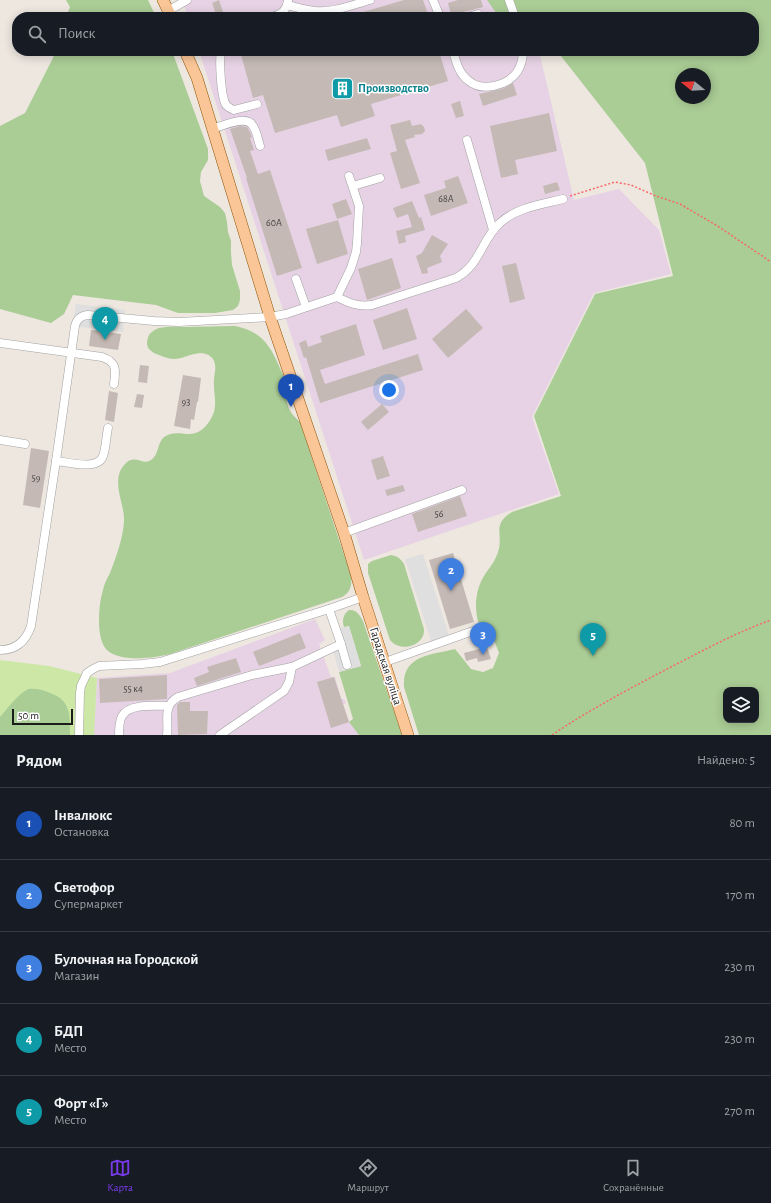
<!DOCTYPE html>
<html lang="ru">
<head>
<meta charset="utf-8">
<style>
	body { margin:0; font-family:"Alegreya Sans",sans-serif; background:#20242c; color:#f1f3f6 }
	.controls { position:absolute; right:12px; bottom:12px; display:grid; overflow:hidden; border-radius:8px; box-shadow:0 2px 10px #0003 }
	.controls button { width:36px; height:36px; display:grid; place-items:center; padding:0; border:0; border-bottom:1px solid #363941; background:#171b24; color:#f1f3f6; font:20px sans-serif }
	.compass { position:absolute; left:675px; top:68px; width:36px; height:36px; border-radius:50%; background:#171b24; box-shadow:0 2px 10px #0003; rotate:288deg }
	.scale { position:absolute; left:12px; bottom:10px; width:61px; box-sizing:border-box; padding-left:4px; border:2px solid #1b1b1b; border-top:0; font-size:11px; line-height:14px; white-space:nowrap; color:#1b1b1b; -webkit-text-stroke:3px #fff; paint-order:stroke }
	.you { position:absolute; left:389px; top:390px; width:14px; height:14px; margin:-10px; border:3px solid #fff; border-radius:50%; background:#1a73e8; box-shadow:0 0 0 6px #1a73e833 }
	.badge { display:grid; place-items:center; width:26px; height:26px; border-radius:50%; background:#7c3aed; color:#fff; font-size:13px; font-weight:700 }
	.pin { position:absolute; translate:-50% -33px; filter:drop-shadow(0 1px 2px #0008) }
	.pin::after { content:''; position:absolute; top:21px; width:14px; height:12px; background:inherit; clip-path:polygon(0 0,100% 0,50% 100%) }
	.list { margin:0; padding:0; list-style:none }
	h2 { display:flex; justify-content:space-between; align-items:center; height:52px; margin:0; padding:0 16px; font-size:17px }
	h2 small { font-size:13px; font-weight:400; color:#9ea1a6 }
	.list li { display:grid; grid-template-columns:26px 1fr auto; gap:12px; align-items:center; box-sizing:border-box; height:72px; padding:0 16px; border-top:1px solid #363941 }
	.list b { display:block; font-size:15px; white-space:nowrap }
	.list p { margin:0; font-size:13px; white-space:nowrap; color:#9ea1a6 }
	.list em { font-size:13px; font-style:normal; color:#9ea1a6 }
	.icon { flex:none; width:22px; height:22px; fill:none; stroke:currentColor; stroke-width:2; stroke-linecap:round; stroke-linejoin:round }
	.map { position:relative; flex:none; width:771px; height:735px; overflow:hidden }
	.search { position:absolute; background:#171b24; box-shadow:0 2px 10px #0003; left:12px; right:12px; top:12px; height:44px; display:flex; align-items:center; gap:10px; box-sizing:border-box; padding:0 14px; border-radius:16px; color:#9ea1a6; font-size:15px }
	.sheet { height:412px; background:#171b24 }
	nav { display:flex; justify-content:space-around; align-items:center; box-sizing:border-box; height:56px; border-top:1px solid #363941; background:#171b24; font-size:11px; color:#9ea1a6 }
	nav a { display:grid; justify-items:center; gap:2px }
	nav .on { color:#7c3aed }
	.map>svg:first-child { display:block }
</style>
</head>
<body>
<div class="map">
<svg width="771" height="735" viewBox="0 0 771 735">
	<rect width="100%" height="100%" fill="#ede7e0"/>
	<g fill="#e6d2e4">
		<polygon points="182,0 528,0 532,17 188,17"/>
		<polygon points="199,51 539,51 574,200 619,189 659,230 671,274 594,293 532,417 559,494 364,560"/>
		<polygon points="315,619 325,640 319,644 331,677 335,677 341,699 344,699 346,703 343,704 349,722 359,735 94,735 97,678 170,673"/>
	</g>
	<polygon fill="#cce7a6" points="0,660 49,666 97,678 94,735 0,735"/>
	<g fill="#aacc95" fill-rule="evenodd">
		<polygon points="66,0 148,0 156,17 66,17 70,7"/>
		<path d="M 487,0 L 771,0 L 771,735 L 419,735 L 404,687 C 402,655 431,655 455,649 L 471,669 L 483,672 L 493,668 L 499,653 C 497,648 495,641 492,637 C 488,631 479,627 478,621 C 474,606 476,589 484,576 C 489,568 495,562 498,552 C 504,534 491,525 512,512 L 561,496 L 534,416 L 595,294 L 673,276 L 645,163 L 557,51 L 754,51 L 754,17 L 499,17 ZM 681,74 L 705,74 L 705,98 L 681,98 ZM 726,690 L 756,690 L 756,720 L 726,720 Z"/>
		<polygon points="56,51 172,51 208,149 208,160 201,172 200,181 204,196 220,207 225,213 227,222 228,232 231,241 231,253 232,265 240,291 240,300 238,306 233,310 215,313 178,313 156,305 73,295 64,314 51,323 0,309 0,126 25,113 52,60"/>
		<path d="M 235,326 C 260,331 269,343 279,366 C 281,371 285,377 286,383 C 287,387 285,391 286,396 C 287,408 291,414 300,422 L 351,576 C 352,585 351,592 342,597 L 170,654 C 154,658 119,663 106,649 C 100,642 99,629 99,620 C 99,610 100,600 103,590 C 104,584 107,579 110,573 C 116,557 123,539 124,521 C 125,503 109,479 126,463 C 135,454 143,466 151,460 C 159,455 157,443 164,437 C 173,431 181,434 191,434 C 202,433 210,423 214,412 C 217,401 213,391 214,380 C 214,375 216,370 215,365 C 215,362 213,358 211,357 C 208,354 204,353 200,353 C 182,355 179,364 159,355 C 155,354 152,352 149,349 C 146,345 147,339 149,335 C 151,332 156,329 159,328 C 168,326 178,327 186,327 C 202,327 219,326 235,326 Z"/>
		<path d="M 391,555 C 397,556 400,558 404,564 L 424,629 C 425,646 400,653 390,640 L 368,573 L 368,564 L 372,561 Z"/>
		<path d="M 349,610 C 356,609 360,615 363,621 L 402,735 L 359,735 L 349,722 L 353,719 L 339,672 L 361,666 L 349,626 L 344,627 C 342,621 343,614 349,610 Z"/>
		<path d="M 28,689 C 37,688 43,690 50,693 C 71,700 70,716 70,735 L 0,735 L 0,717 C 9,707 16,696 28,689 Z"/>
	</g>
	<g fill="#dfdfdf">
		<polygon points="76,304 125,310 123,332 73,326"/>
		<polygon points="423,554 450,639 432,644 405,559"/>
		<polygon points="349,626 361,666 339,672 333,650 345,646 340,628"/>
	</g>
	<g fill="#c4b9b4">
		<polygon points="219,0 222,9 225,17 217,17 212,3"/>
		<polygon points="404,0 423,0 429,17 354,17 353,15"/>
		<polygon points="458,0 481,0 483,7 451,15 448,3"/>
		<polygon points="240,51 439,51 448,81 371,104 375,116 341,127 337,115 275,133 263,95 253,98"/>
		<polygon points="513,83 517,95 483,106 479,94 502,89"/>
		<polygon points="460,101 464,116 456,118 451,104"/>
		<polygon points="549,113 557,151 515,160 518,174 501,178 490,126"/>
		<polygon points="410,120 412,126 421,124 424,127 425,131 422,134 414,135 415,137 405,140 420,183 401,189 390,153 397,151 390,125"/>
		<polygon points="240,126 247,127 250,132 252,137 250,138 254,150 250,151 258,174 270,170 302,268 277,276 246,178 247,178 230,129"/>
		<polygon points="367,138 371,149 328,161 325,150"/>
		<polygon points="458,176 468,203 431,216 424,195 446,188 444,181"/>
		<polygon points="557,182 560,190 545,194 543,186"/>
		<polygon points="346,199 352,214 337,219 332,204"/>
		<polygon points="412,201 419,218 421,217 425,230 405,236 406,242 399,244 396,231 412,227 408,214 397,218 393,208"/>
		<polygon points="338,220 348,254 317,264 306,229"/>
		<polygon points="432,235 448,244 440,256 442,262 427,268 428,273 422,274 416,256 422,253"/>
		<polygon points="392,258 401,288 367,300 358,269"/>
		<polygon points="516,263 525,299 510,303 502,266"/>
		<polygon points="407,308 417,339 383,350 373,320"/>
		<polygon points="466,309 483,328 448,358 432,339"/>
		<polygon points="356,324 365,355 320,370 325,384 418,354 423,370 320,403 306,357 304,358 299,343 306,340 308,347 322,342 320,336"/>
		<polygon points="91,330 121,334 118,350 89,346"/>
		<polygon points="140,365 149,366 147,383 138,382"/>
		<polygon points="183,375 201,378 198,402 197,402 194,420 191,419 190,429 174,426"/>
		<polygon points="109,391 118,393 114,422 105,420"/>
		<polygon points="137,394 144,395 142,408 134,407"/>
		<polygon points="382,404 389,412 368,430 361,422"/>
		<polygon points="31,448 49,451 40,508 23,505"/>
		<polygon points="383,456 390,476 377,480 371,460"/>
		<polygon points="403,485 405,491 387,496 385,490"/>
		<polygon points="460,496 467,516 418,532 412,514"/>
		<polygon points="453,553 474,622 450,629 429,560"/>
		<polygon points="300,633 306,648 259,666 253,652"/>
		<polygon points="487,647 491,659 478,662 477,658 466,661 464,653"/>
		<polygon points="236,658 241,672 197,686 194,678 209,672 207,667"/>
		<polygon points="167,675 167,699 100,703 99,679"/>
		<polygon points="334,677 349,722 331,728 317,682"/>
		<polygon points="180,702 190,702 190,711 208,711 207,734 178,735 177,705"/>
	</g>
	<g fill="none" stroke-linecap="round" stroke-linejoin="round">
		<defs>
			<g id="minor">
				<polyline points="433,0 440,17"/>
				<polyline points="509,0 515,17"/>
				<path d="M 287,5 C 296,7 305,10 315,11 C 333,13 352,5 370,0"/>
				<polyline points="168,11 187,0"/>
				<path d="M 272,17 C 282,14 286,11 288,1"/>
				<polyline points="467,17 478,14"/>
				<path d="M 221,51 C 219,61 221,97 226,105 C 229,108 231,109 234,110 L 257,104"/>
				<path d="M 453,51 C 456,62 459,74 469,81 C 482,92 507,86 517,72 C 521,66 523,58 523,51"/>
				<path d="M 212,129 C 222,126 247,114 253,126 C 257,132 258,140 260,146"/>
				<polyline points="467,140 493,230"/>
				<polyline points="353,186 380,178"/>
				<polyline points="296,279 306,307"/>
				<polyline points="337,297 351,268 356,252 357,243 359,206 349,176"/>
				<path d="M 0,343 L 102,357 C 117,362 116,370 114,384"/>
				<polyline points="0,440 25,444"/>
				<path d="M 56,461 C 68,462 98,471 103,456 C 106,448 106,437 108,428"/>
				<polyline points="344,533 462,490"/>
				<polyline points="341,644 347,665"/>
				<path d="M 0,650 C 16,650 26,641 31,626 L 56,461 L 75,326 C 77,319 80,316 88,315 L 154,321 L 179,322 L 270,317 L 286,314 L 337,297 C 349,303 358,307 372,305 L 456,278 C 481,264 481,240 500,223 C 515,208 543,204 563,199"/>
				<polyline points="385,662 473,631"/>
				<polyline points="79,735 80,693 81,686 87,673 93,669 99,666 142,664 160,662 329,609 363,597"/>
				<path d="M 119,735 C 119,728 119,722 122,716 C 129,703 156,706 168,706"/>
				<path d="M 167,735 C 169,720 162,706 178,697 L 252,675 L 292,667 L 341,644 L 329,609"/>
				<polyline points="220,735 284,691 289,682 292,667"/>
			</g>
			<g id="major">
				<polyline points="163,0 171,17"/>
				<polyline points="185,51 197,78 270,317 344,533 363,597 408,735"/>
			</g>
		</defs>
		<use href="#minor" stroke="#a2a2a2" stroke-width="9"/>
		<use href="#major" stroke="#905402" stroke-width="12"/>
		<g stroke="#f86866" stroke-width="1.5" stroke-dasharray="2 2" stroke-linecap="butt">
			<polyline points="570,196 615,182 631,185 656,196 680,204 716,225 771,262"/>
			<path d="M 552,735 C 589,710 629,689 669,668 C 702,651 735,633 771,620"/>
		</g>
		<use href="#minor" stroke="#fff" stroke-width="8"/>
		<use href="#major" stroke="#fac698" stroke-width="11"/>
	</g>
	<defs>
		<symbol id="building-square" viewBox="-11 -11 22 22"><rect x="-9" y="-9" width="18" height="18" rx="4" fill="#0f9aa8" stroke="#fff"/><path d="M-4-6H4V6H1V3H-1V6H-4ZM-2.5-4.3h1.7v1.8h-1.7ZM.8-4.3h1.7v1.8H.8ZM-2.5-1h1.7V.8h-1.7ZM.8-1h1.7V.8H.8Z" fill="#fff"/></symbol>
	</defs>
	<g fill-rule="evenodd">
		<use href="#building-square" x="330" y="76" width="25" height="25"/>
	</g>
	<g text-anchor="middle" dominant-baseline="central" stroke-width="3" stroke-linejoin="round" paint-order="stroke">
		<g font-size="10" fill="#454241">
			<text x="446" y="199">68А</text>
			<text x="274" y="223">60А</text>
			<text x="186" y="402">93</text>
			<text x="36" y="478">59</text>
			<text x="439" y="514">56</text>
			<text x="133" y="689">55 к4</text>
		</g>
		<g font-size="12" font-weight="bold" fill="#0d838f" stroke="#fff" text-anchor="start">
			<text x="358" y="88">Производство</text>
		</g>
		<g font-size="12" fill="#1b1b1b" stroke="#fff">
			<text transform="translate(386 666) rotate(72)">Гарадская вуліца</text>
		</g>
	</g>
</svg>
<div class="controls">
<button><svg class="icon" aria-label="layers" viewBox="0 0 24 24"><path d="M12 4l9 5-9 5-9-5zM3 14l9 5 9-5"/></svg></button>
</div>
<svg class="compass" viewBox="-18 -18 36 36"><path d="M0-13l5 13h-10z" fill="#e53935"/><path d="M0 13l5-13h-10z" fill="#9ea1a6"/></svg>
<div class="scale">50 m</div>
<div class="you"></div>
<div class="pin badge" style="left:291px;top:407px;background:#1a4fb4">1</div>
<div class="pin badge" style="left:451px;top:591px;background:#3f7fe0">2</div>
<div class="pin badge" style="left:483px;top:655px;background:#3f7fe0">3</div>
<div class="pin badge" style="left:105px;top:340px;background:#0f9aa8">4</div>
<div class="pin badge" style="left:593px;top:656px;background:#0f9aa8">5</div>
<div class="search"><svg class="icon" aria-label="search" viewBox="0 0 24 24"><circle cx="10" cy="10" r="6"/><path d="M15 15l6 6"/></svg>Поиск</div>
</div>
<section class="sheet">
<h2>Рядом<small>Найдено: 5</small></h2>
<ul class="list">
<li><span class="badge" style="background:#1a4fb4">1</span><div><b>Інвалюкс</b><p>Остановка</p></div><em>80 m</em></li>
<li><span class="badge" style="background:#3f7fe0">2</span><div><b>Светофор</b><p>Супермаркет</p></div><em>170 m</em></li>
<li><span class="badge" style="background:#3f7fe0">3</span><div><b>Булочная на Городской</b><p>Магазин</p></div><em>230 m</em></li>
<li><span class="badge" style="background:#0f9aa8">4</span><div><b>БДП</b><p>Место</p></div><em>230 m</em></li>
<li><span class="badge" style="background:#0f9aa8">5</span><div><b>Форт «Г»</b><p>Место</p></div><em>270 m</em></li>
</ul>
</section>
<nav>
<a class="on"><svg class="icon" aria-label="map" viewBox="0 0 24 24"><path d="M3 6l6-2 6 2 6-2v14l-6 2-6-2-6 2zM9 4v14M15 6v14"/></svg>Карта</a>
<a><svg class="icon" aria-label="directions" viewBox="0 0 24 24"><path d="M12 3l9 9-9 9-9-9zM9 14v-3h6M13 9l2 2-2 2"/></svg>Маршрут</a>
<a><svg class="icon" aria-label="saved" viewBox="0 0 24 24"><path d="M7 4h10v16l-5-4-5 4z"/></svg>Сохранённые</a>
</nav>
</body>
</html>
